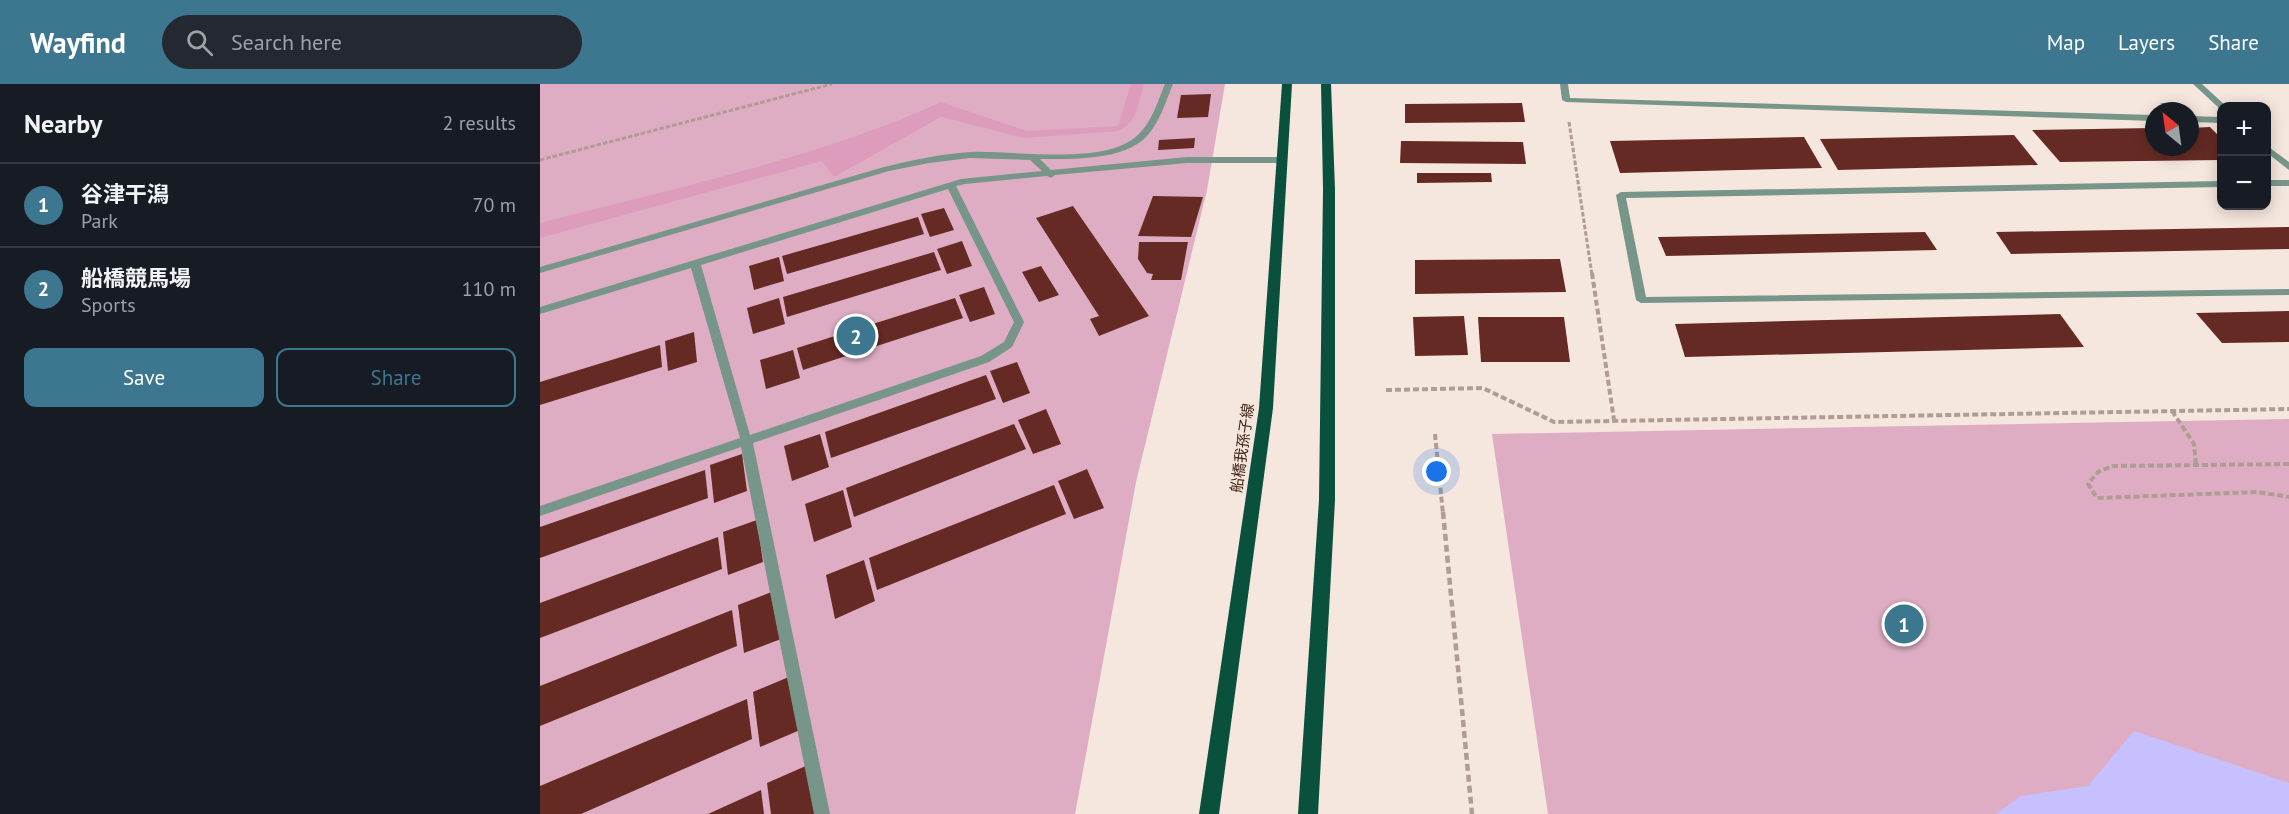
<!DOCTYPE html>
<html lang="en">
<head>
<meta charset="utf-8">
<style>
	body { margin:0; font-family:"PT Sans","Noto Sans JP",sans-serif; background:#242831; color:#f1f3f6 }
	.controls { position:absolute; right:18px; top:18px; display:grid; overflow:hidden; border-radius:12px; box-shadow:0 3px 15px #0003 }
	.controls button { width:54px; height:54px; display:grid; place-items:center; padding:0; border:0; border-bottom:2px solid #363941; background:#171b24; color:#f1f3f6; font:30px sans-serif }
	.compass { position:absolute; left:1605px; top:18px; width:54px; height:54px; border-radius:50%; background:#171b24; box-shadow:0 3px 15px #0003; rotate:331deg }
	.you { position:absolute; left:897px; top:388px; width:21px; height:21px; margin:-15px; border:4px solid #fff; border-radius:50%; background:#1a73e8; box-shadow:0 0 0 9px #1a73e833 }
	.badge { display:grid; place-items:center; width:39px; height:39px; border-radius:50%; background:#3c768f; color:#fff; font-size:20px; font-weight:700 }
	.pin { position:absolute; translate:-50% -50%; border:3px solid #fff; box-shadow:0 2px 6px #0006 }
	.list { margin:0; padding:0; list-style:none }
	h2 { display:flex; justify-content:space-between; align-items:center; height:78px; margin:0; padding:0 24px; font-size:26px }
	h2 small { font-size:20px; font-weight:400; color:#9ea1a6 }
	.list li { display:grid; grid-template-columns:39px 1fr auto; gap:18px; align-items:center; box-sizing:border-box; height:84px; padding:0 24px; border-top:2px solid #363941 }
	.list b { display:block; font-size:22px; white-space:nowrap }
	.list p { margin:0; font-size:20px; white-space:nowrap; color:#9ea1a6 }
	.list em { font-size:20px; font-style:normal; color:#9ea1a6 }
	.actions { display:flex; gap:12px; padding:18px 24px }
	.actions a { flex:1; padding:14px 0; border:2px solid #3c768f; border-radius:12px; text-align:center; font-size:21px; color:#3c768f }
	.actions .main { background:#3c768f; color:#fff }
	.icon { flex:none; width:33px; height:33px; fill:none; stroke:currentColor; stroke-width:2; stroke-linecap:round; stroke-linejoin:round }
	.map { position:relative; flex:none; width:1749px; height:730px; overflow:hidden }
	header { display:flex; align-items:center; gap:36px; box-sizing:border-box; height:84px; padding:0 30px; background:#3c768f; color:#fff }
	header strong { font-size:28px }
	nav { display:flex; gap:33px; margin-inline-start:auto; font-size:21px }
	.search { width:420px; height:54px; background:#242831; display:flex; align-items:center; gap:15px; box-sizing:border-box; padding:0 21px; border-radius:33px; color:#9ea1a6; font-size:22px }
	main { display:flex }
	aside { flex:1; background:#171b24 }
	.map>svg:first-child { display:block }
</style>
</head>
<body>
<header>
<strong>Wayfind</strong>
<div class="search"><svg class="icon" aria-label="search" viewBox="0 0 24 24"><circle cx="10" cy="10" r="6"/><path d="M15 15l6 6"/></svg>Search here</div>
<nav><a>Map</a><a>Layers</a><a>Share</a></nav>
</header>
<main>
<aside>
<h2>Nearby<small>2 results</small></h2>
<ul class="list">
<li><span class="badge">1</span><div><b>谷津干潟</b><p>Park</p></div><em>70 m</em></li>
<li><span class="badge">2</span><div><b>船橋競馬場</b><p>Sports</p></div><em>110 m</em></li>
</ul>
<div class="actions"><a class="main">Save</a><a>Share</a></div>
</aside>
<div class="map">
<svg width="1749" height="730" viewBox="0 0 1749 730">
	<rect width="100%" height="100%" fill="#f5e6de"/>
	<g fill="#deadc4">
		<polygon points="0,0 685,0 667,106 596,398 535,730 0,730"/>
		<polygon points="1749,335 1749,730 1008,730 952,350"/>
	</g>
	<path fill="#dd9cbc" d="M 591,0 L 604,0 C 599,17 597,40 578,47 L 484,54 L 401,33 L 294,93 L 282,77 L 0,154 L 0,139 C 133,104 276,75 401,18 L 487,47 L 578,42 Z"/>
	<polygon fill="#c6c0ff" points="1594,647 1749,699 1749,730 1456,730 1481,712 1548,702"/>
	<g fill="#652a23">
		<polygon points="671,10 668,33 637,34 641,11"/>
		<polygon points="982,19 985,38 865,39 865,20"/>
		<polygon points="1670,43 1682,55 1682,76 1520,78 1492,46 1614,44 1614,63 1650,63 1650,44"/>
		<polygon points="1474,51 1498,81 1298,86 1280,55"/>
		<polygon points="1264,53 1282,84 1080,89 1070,57"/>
		<polygon points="655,54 654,64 618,66 619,56"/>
		<polygon points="861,57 983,58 986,80 860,79"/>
		<polygon points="877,89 951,89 952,98 877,99"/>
		<polygon points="613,112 663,113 651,153 598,152"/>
		<polygon points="533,122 609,232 559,252 550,235 559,232 496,134"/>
		<polygon points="404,124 414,146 390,153 381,130"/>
		<polygon points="378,133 384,150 247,190 242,172"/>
		<polygon points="1749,143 1749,165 1471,170 1456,148"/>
		<polygon points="1385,148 1397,166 1126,172 1118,153"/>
		<polygon points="422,157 432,182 407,190 397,165"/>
		<polygon points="599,158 648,158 641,196 611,196 613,190 607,189 598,175"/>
		<polygon points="394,168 401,186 247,233 243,213"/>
		<polygon points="239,173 244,197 214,206 209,182"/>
		<polygon points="1020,175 1026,208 875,210 875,176"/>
		<polygon points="501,182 519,211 499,218 482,188"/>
		<polygon points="444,203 455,230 430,238 419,211"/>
		<polygon points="239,214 245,240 213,250 207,224"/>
		<polygon points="415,214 423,234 263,286 257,264"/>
		<polygon points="1749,227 1749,258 1682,259 1656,229"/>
		<polygon points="1520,230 1544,263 1145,273 1135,240"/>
		<polygon points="924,232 928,271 875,272 873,233"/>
		<polygon points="938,233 1024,233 1030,278 941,278"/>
		<polygon points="154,248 157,278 128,287 125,257"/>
		<polygon points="120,261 122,283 0,321 0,298"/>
		<polygon points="253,266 260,294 226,305 220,276"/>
		<polygon points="477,278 490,309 463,319 450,287"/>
		<polygon points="446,291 456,315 291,374 285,348"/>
		<polygon points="506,325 521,360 493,370 478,336"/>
		<polygon points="474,340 486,365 314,433 306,404"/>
		<polygon points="280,350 289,383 252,397 244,362"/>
		<polygon points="202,370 207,407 174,419 170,381"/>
		<polygon points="547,385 564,424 534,435 518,397"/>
		<polygon points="165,386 168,414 0,474 0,443"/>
		<polygon points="514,401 526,430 337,506 329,474"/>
		<polygon points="303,406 312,443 274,458 265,420"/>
		<polygon points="217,436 223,478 188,491 183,448"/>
		<polygon points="178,453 182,485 0,554 0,519"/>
		<polygon points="324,476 335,517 295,535 286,491"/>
		<polygon points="234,507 241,555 204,569 198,521"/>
		<polygon points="192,526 197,562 0,642 0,602"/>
		<polygon points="251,592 260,646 220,663 213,608"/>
		<polygon points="207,615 212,655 41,730 0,730 0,702"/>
		<polygon points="268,681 276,730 231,730 227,699"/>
		<polygon points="221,706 224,730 168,730"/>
	</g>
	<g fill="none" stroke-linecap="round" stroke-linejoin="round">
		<g stroke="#b09c92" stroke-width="3" stroke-dasharray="4.5 2" stroke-linecap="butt">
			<polyline points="1029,38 1052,191"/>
			<polyline points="0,76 292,0"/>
		</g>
		<g stroke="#b09c92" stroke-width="4" stroke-dasharray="6 3" stroke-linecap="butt">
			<polyline points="1052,189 1074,336"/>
			<polyline points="846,306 943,304 1014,338 1749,325"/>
			<polyline points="1632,327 1654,360 1656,382"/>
			<polyline points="895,350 903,430"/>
			<polyline points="1749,380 1573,382 1558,388 1548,400 1557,414 1718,408 1749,413"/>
		</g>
		<polyline stroke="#b09c92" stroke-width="4.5" stroke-dasharray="7 4" stroke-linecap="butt" points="903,428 932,730"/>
		<g fill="#779689" fill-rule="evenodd">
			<path d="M 625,0 L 633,0 C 626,17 620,37 608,51 C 585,77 532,75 500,75 L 511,86 L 647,73 L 742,73 L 746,76 L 742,79 L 647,79 L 515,91 L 511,94 L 507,92 L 425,100 L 416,102 L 484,238 L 472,263 L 449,278 L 213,359 L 290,730 L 274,730 L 201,363 L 0,432 L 0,422 L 200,354 L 151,184 L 0,230 L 0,223 L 421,95 L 502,87 L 490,76 L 430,74 L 389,79 L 349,87 L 0,189 L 0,183 L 344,83 C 372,76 401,70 430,68 C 473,66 557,81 593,55 C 611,42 617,19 625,0 ZM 408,105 L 474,238 L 464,258 L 441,272 L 210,351 L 161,181 Z"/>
			<polygon points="1020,0 1028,0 1030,14 1614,31 1614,37 1026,18 1022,16"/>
			<polygon points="1650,32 1682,33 1682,39 1650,38"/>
			<rect x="1726" y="96" width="23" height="6"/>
			<polygon points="1682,97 1682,103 1086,114 1106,213 1749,205 1749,211 1101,219 1096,216 1076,111 1081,108"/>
		</g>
		<g fill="#779689" fill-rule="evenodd">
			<polygon points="1653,0 1662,0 1686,22 1679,24"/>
			<polygon points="1726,61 1749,78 1749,86 1726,68"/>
		</g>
		<g fill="#0a513d" fill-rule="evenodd">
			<polygon points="742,0 752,0 733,324 679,730 659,730 719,324"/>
			<polygon points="781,0 791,0 795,105 795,416 778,730 758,730 779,416 783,105"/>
		</g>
	</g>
	<g text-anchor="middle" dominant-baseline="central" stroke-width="6" stroke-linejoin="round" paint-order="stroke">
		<g font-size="15" fill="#402415" stroke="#f5e6de">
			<text transform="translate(702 364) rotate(-82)">船橋我孫子線</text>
		</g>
	</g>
</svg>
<div class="controls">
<button>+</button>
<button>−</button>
</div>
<svg class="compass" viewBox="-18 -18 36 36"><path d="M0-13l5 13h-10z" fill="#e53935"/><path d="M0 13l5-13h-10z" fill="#9ea1a6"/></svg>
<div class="you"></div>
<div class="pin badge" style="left:1364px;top:540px">1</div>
<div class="pin badge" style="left:316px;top:252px">2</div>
</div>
</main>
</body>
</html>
